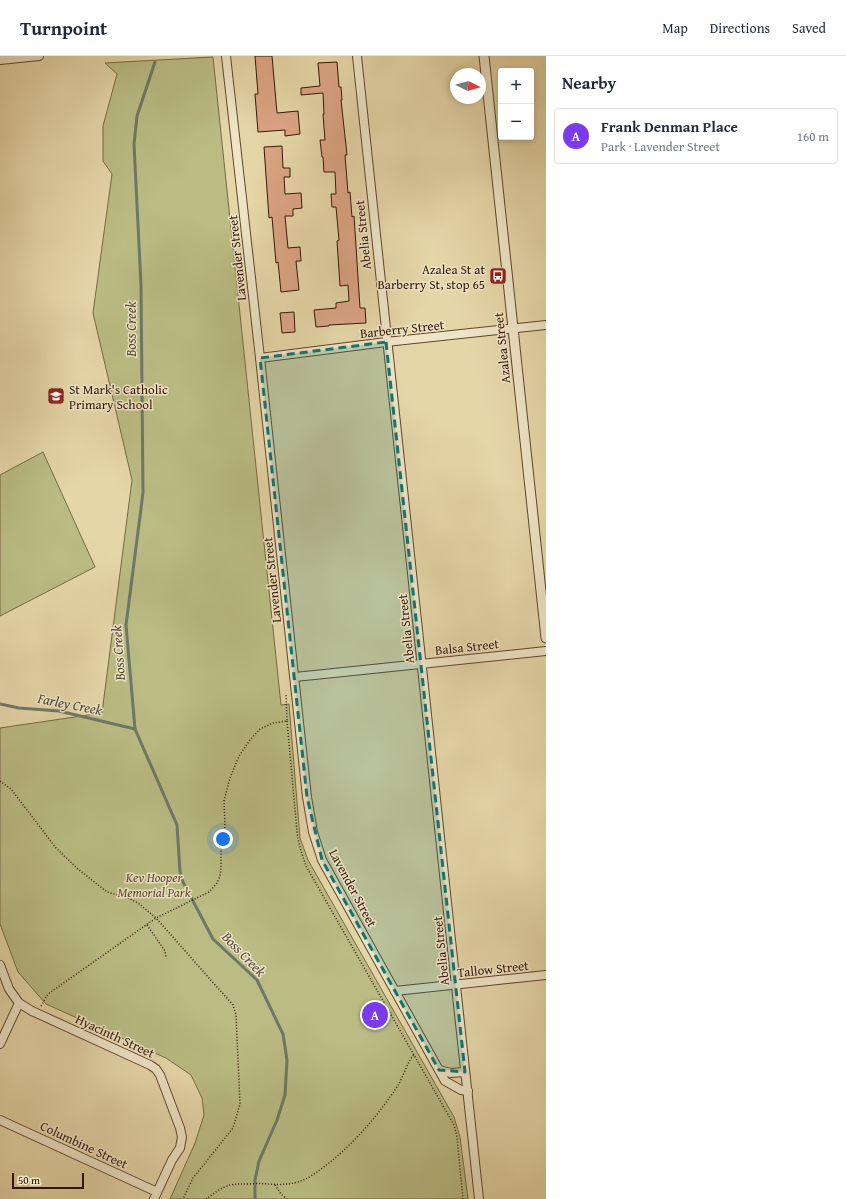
<!DOCTYPE html>
<html lang="en">
<head>
<meta charset="utf-8">
<style>
	body { margin:0; font-family:"Gentium Book Plus",serif; background:#f2f2f3; color:#1f2937 }
	.controls { position:absolute; right:12px; top:12px; display:grid; overflow:hidden; border-radius:4px; box-shadow:0 2px 6px #0003 }
	.controls button { width:36px; height:36px; display:grid; place-items:center; padding:0; border:0; border-bottom:1px solid #e0e1e3; background:#fff; color:#1f2937; font:20px sans-serif }
	.compass { position:absolute; left:450px; top:12px; width:36px; height:36px; border-radius:50%; background:#fff; box-shadow:0 2px 6px #0003; rotate:96deg }
	.scale { position:absolute; left:12px; bottom:10px; width:72px; box-sizing:border-box; padding-left:4px; border:2px solid #341604; border-top:0; font-size:11px; line-height:14px; white-space:nowrap; color:#341604; -webkit-text-stroke:3px #eee4c6; paint-order:stroke }
	.you { position:absolute; left:223px; top:783px; width:14px; height:14px; margin:-10px; border:3px solid #fff; border-radius:50%; background:#1a73e8; box-shadow:0 0 0 6px #1a73e833 }
	.badge { display:grid; place-items:center; width:26px; height:26px; border-radius:50%; background:#7c3aed; color:#fff; font-size:13px; font-weight:700 }
	.pin { position:absolute; translate:-50% -50%; border:2px solid #fff; box-shadow:0 1px 4px #0006 }
	.list { margin:0; padding:0; list-style:none }
	h2 { display:flex; justify-content:space-between; align-items:center; height:52px; margin:0; padding:0 16px; font-size:17px }
	h2 small { font-size:13px; font-weight:400; color:#747a83 }
	.list li { display:grid; grid-template-columns:26px 1fr auto; gap:12px; align-items:center; box-sizing:border-box; height:56px; margin:0 8px 8px; padding:0 8px; border:1px solid #e0e1e3; border-radius:4px }
	.list b { display:block; font-size:15px; white-space:nowrap }
	.list p { margin:0; font-size:13px; white-space:nowrap; color:#747a83 }
	.list em { font-size:13px; font-style:normal; color:#747a83 }
	.map { position:relative; flex:none; width:546px; height:1143px; overflow:hidden }
	header { display:flex; align-items:center; gap:24px; box-sizing:border-box; height:56px; padding:0 20px; background:#fff; border-bottom:1px solid #e0e1e3 }
	header strong { font-size:19px }
	nav { display:flex; gap:22px; margin-inline-start:auto; font-size:14px }
	main { display:flex }
	aside { flex:1; background:#fff }
	.map>svg:first-child { display:block }
</style>
</head>
<body>
<header>
<strong>Turnpoint</strong>
<nav><a>Map</a><a>Directions</a><a>Saved</a></nav>
</header>
<main>
<div class="map">
<svg width="546" height="1143" viewBox="0 0 546 1143">
	<rect width="100%" height="100%" fill="#e5d6a8"/>
	<filter id="stains"><feTurbulence type="fractalNoise" baseFrequency=".005" numOctaves="4"/><feColorMatrix values="0 0 0 0 .2 0 0 0 0 .09 0 0 0 0 .02 0 0 0 .5 -.17"/></filter>
	<radialGradient id="worn" r=".72"><stop offset=".6" stop-color="#630" stop-opacity="0"/><stop offset="1" stop-color="#630" stop-opacity=".3"/></radialGradient>
	<g fill="#babc84" stroke="#776944">
		<polygon points="213,1 281,649 289,648 300,782 308,804 454,1061 460,1081 468,1143 170,1143 195,1087 204,1059 202,1042 191,1019 166,1002 46,948 18,916 0,868 0,672 102,657 132,424 93,257 112,118 103,105 103,70 117,18 105,7"/>
		<polygon points="43,396 95,511 0,560 0,419"/>
	</g>
	<g fill="none" stroke-linecap="round" stroke-linejoin="round">
		<g stroke="#6f7867" stroke-width="3">
			<polyline points="155,6 137,60 134,88 141,229 143,437 126,569 135,673 177,769 180,816 183,826 213,883 257,924 283,978 287,1004 285,1039 277,1064 259,1105 255,1124 255,1143"/>
			<polyline points="0,648 19,652 59,655 135,673"/>
		</g>
	</g>
	<g fill="#dba484" stroke="#341604">
		<polygon points="255,0 272,0 277,57 298,55 300,78 285,80 285,74 258,76 255,38 258,38"/>
		<polygon points="337,6 339,31 341,31 342,44 341,44 347,99 345,99 348,137 350,136 352,161 354,160 360,252 365,252 366,267 329,269 329,270 316,271 314,254 336,252 336,247 349,245 348,229 340,230 337,185 339,184 336,151 332,151 331,138 336,138 335,116 324,116 323,101 322,101 320,84 325,84 323,58 324,58 323,37 301,39 301,32 320,30 318,7"/>
		<polygon points="282,90 283,112 290,112 290,121 284,121 285,138 301,137 302,152 293,153 293,160 285,160 288,192 300,191 301,205 296,205 299,234 281,236 278,206 276,207 272,161 269,162 264,91"/>
		<polygon points="294,256 295,276 282,277 280,257"/>
	</g>
	<g fill="none" stroke-linecap="round" stroke-linejoin="round">
		<defs>
			<g id="minor">
				<polyline points="226,0 260,302 307,741 313,776 322,804 445,1025 461,1034 468,1035"/>
				<path d="M 357,0 C 396,381 438,762 479,1143"/>
				<polyline points="0,4 39,0"/>
				<polyline points="260,302 386,286 546,269"/>
				<polyline points="295,621 546,595"/>
				<polyline points="0,909 9,933 19,947 32,955 150,1009 156,1013 160,1019 180,1072 182,1081 180,1092 172,1104 154,1143"/>
				<polyline points="395,935 546,919"/>
				<polyline points="0,988 19,947"/>
				<polyline points="439,1014 451,1017 465,1016"/>
				<polyline points="0,1064 157,1136"/>
			</g>
			<polyline id="tertiary" points="484,0 546,582"/>
		</defs>
		<use href="#minor" stroke="#60462d" stroke-width="10"/>
		<use href="#tertiary" stroke="#60462d" stroke-width="11"/>
		<g stroke="#341604" stroke-width="1.5" stroke-dasharray="1 2" stroke-linecap="butt">
			<path d="M 287,665 L 297,775 C 298,787 302,798 306,810 L 454,1069 L 457,1081 L 463,1143"/>
			<polyline points="0,725 11,733 56,792 78,813 107,836 128,842 138,847 156,862 233,949 236,959 240,1048 233,1072 193,1122 183,1143"/>
			<polyline points="147,869 165,895 166,901"/>
			<polyline points="41,950 48,938 156,862 209,836 217,827 220,820 221,812 221,795 225,770 224,745 230,722 239,700 250,684 260,673 273,667 287,665 286,638"/>
			<polyline points="275,1129 281,1138 287,1143"/>
			<path d="M 206,1143 C 213,1138 222,1131 230,1129 C 235,1128 240,1128 245,1128 C 252,1128 260,1127 267,1128 C 283,1129 296,1129 311,1120 C 346,1097 374,1065 397,1031 C 403,1022 408,1004 414,999"/>
		</g>
		<use href="#minor" stroke="#eee4c6" stroke-width="8"/>
		<use href="#tertiary" stroke="#eee4c6" stroke-width="9"/>
	</g>
	<path fill="#0f766e" fill-opacity="0.2" stroke="#0f766e" stroke-width="3" stroke-dasharray="8 5" stroke-linejoin="round" d="M 386,286 L 465,1016 L 439,1014 L 322,804 L 307,741 L 260,302 Z"/>
	<defs>
		<symbol id="bus-square" viewBox="-11 -11 22 22"><rect x="-9" y="-9" width="18" height="18" rx="4" fill="#8f2418" stroke="#eee4c6"/><path d="M-5-6H5V4H4V6H2V4H-2V6H-4V4H-5ZM-3.5-4V0h7V-4ZM-3.5 1.2v1.5H-2V1.2ZM2 1.2v1.5H3.5V1.2Z" fill="#fff"/></symbol>
		<symbol id="school-square" viewBox="-11 -11 22 22"><rect x="-9" y="-9" width="18" height="18" rx="4" fill="#8f2418" stroke="#eee4c6"/><path d="M0-5L7-2L0 1L-7-2ZM-4 1L0 2.5L4 1V4Q0 6-4 4Z" fill="#fff"/></symbol>
	</defs>
	<g fill-rule="evenodd">
		<use href="#bus-square" x="488" y="210" width="20" height="20"/>
		<use href="#school-square" x="46" y="330" width="20" height="20"/>
	</g>
	<g text-anchor="middle" dominant-baseline="central" stroke-width="3" stroke-linejoin="round" paint-order="stroke">
		<g font-size="13" fill="#341604" stroke="#eee4c6">
			<text transform="translate(363 179) rotate(-96)">Abelia Street</text>
			<text transform="translate(237 202) rotate(-96)">Lavender Street</text>
			<text transform="translate(402 273) rotate(-6)">Barberry Street</text>
			<text transform="translate(502 292) rotate(-96)">Azalea Street</text>
			<text transform="translate(272 524) rotate(-96)">Lavender Street</text>
			<text transform="translate(406 573) rotate(-96)">Abelia Street</text>
			<text transform="translate(467 591) rotate(-6)">Balsa Street</text>
			<text transform="translate(353 832) rotate(62)">Lavender Street</text>
			<text transform="translate(441 895) rotate(-96)">Abelia Street</text>
			<text transform="translate(493 913) rotate(-6)">Tallow Street</text>
			<text transform="translate(115 980) rotate(25)">Hyacinth Street</text>
			<text transform="translate(84 1089) rotate(25)">Columbine Street</text>
		</g>
		<g font-size="13" fill="#341604" stroke="#eee4c6" text-anchor="end">
			<text x="485" y="213">Azalea St at<tspan x="485" dy="15">Barberry St, stop 65</tspan></text>
			<text x="69" y="333" text-anchor="start">St Mark's Catholic<tspan x="69" dy="15">Primary School</tspan></text>
		</g>
		<g font-size="13" font-style="italic" fill="#5c482a" stroke="#eee4c6">
			<text x="154" y="821">Kev Hooper<tspan x="154" dy="15">Memorial Park</tspan></text>
		</g>
		<g font-size="14" font-style="italic" fill="#514736" stroke="#eee4c6">
			<text transform="translate(131 273) rotate(-90)">Boss Creek</text>
			<text transform="translate(118 597) rotate(-94)">Boss Creek</text>
			<text transform="translate(70 648) rotate(11)">Farley Creek</text>
			<text transform="translate(244 898) rotate(46)">Boss Creek</text>
		</g>
	</g>
	<rect width="100%" height="100%" filter="url(#stains)"/>
	<rect width="100%" height="100%" fill="url(#worn)"/>
</svg>
<div class="controls">
<button>+</button>
<button>−</button>
</div>
<svg class="compass" viewBox="-18 -18 36 36"><path d="M0-13l5 13h-10z" fill="#e53935"/><path d="M0 13l5-13h-10z" fill="#747a83"/></svg>
<div class="scale">50 m</div>
<div class="you"></div>
<div class="pin badge" style="left:375px;top:959px">A</div>
</div>
<aside>
<h2>Nearby<small></small></h2>
<ul class="list">
<li><span class="badge">A</span><div><b>Frank Denman Place</b><p>Park · Lavender Street</p></div><em>160 m</em></li>
</ul>
</aside>
</main>
</body>
</html>
